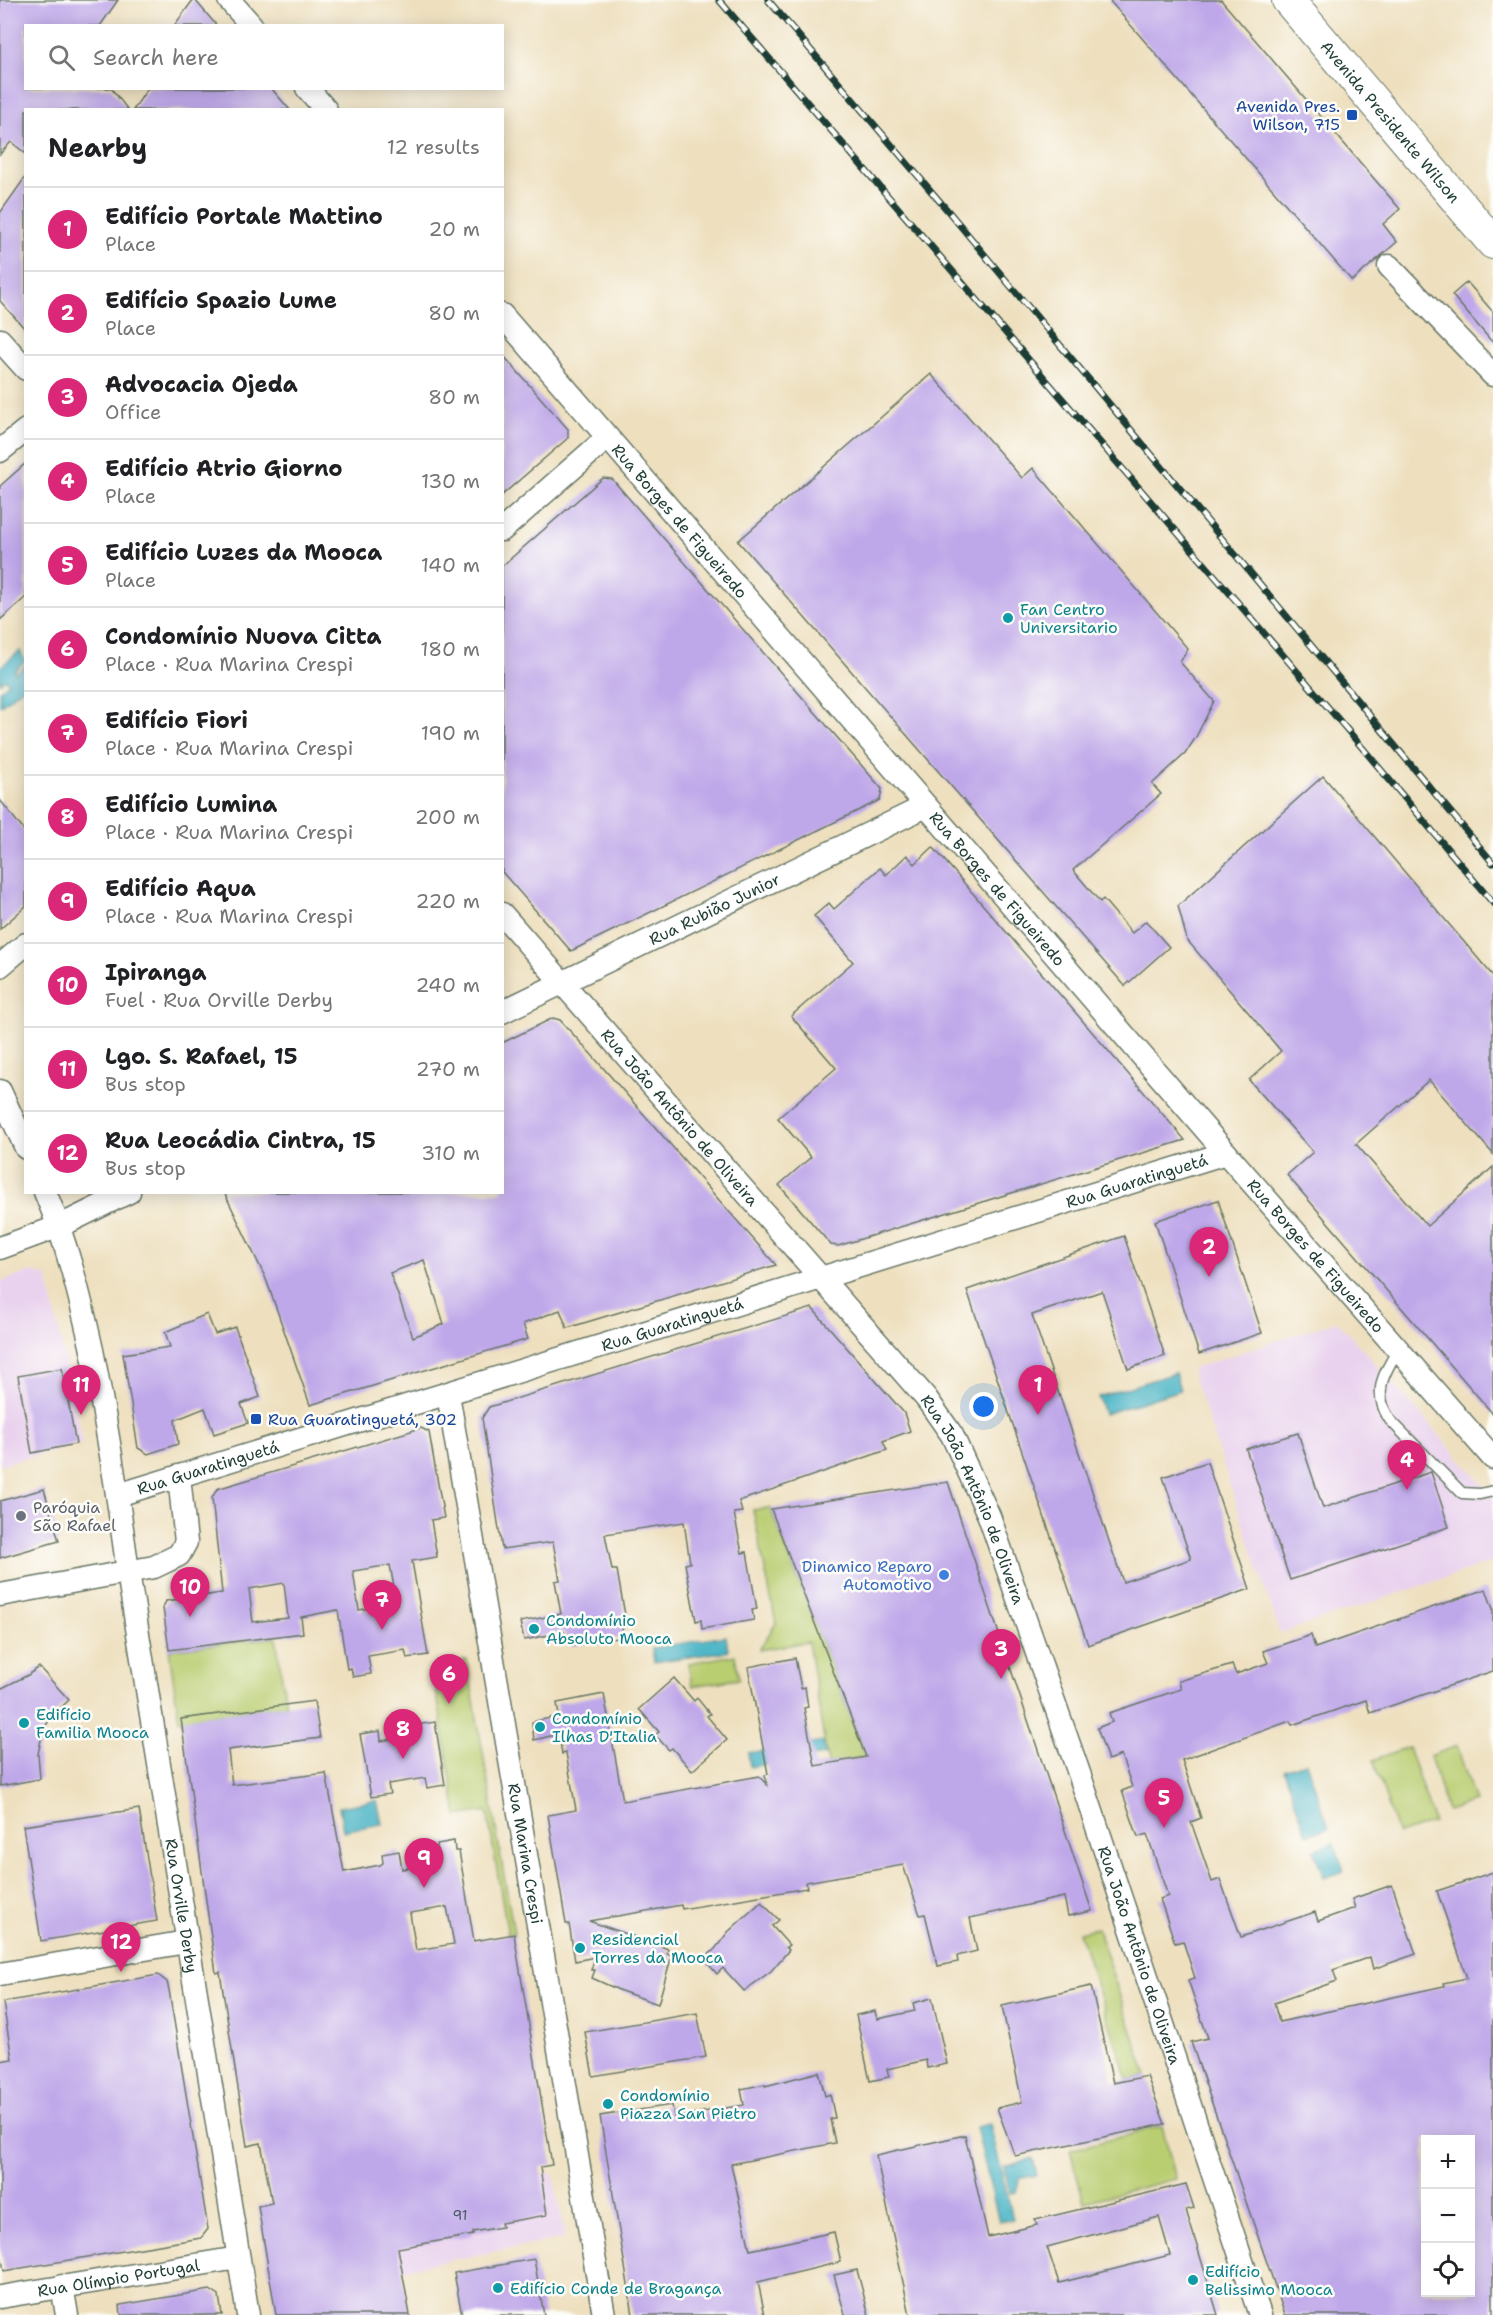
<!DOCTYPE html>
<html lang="en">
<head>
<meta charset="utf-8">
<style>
	body { margin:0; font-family:"Shantell Sans",sans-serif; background:#f6f6f6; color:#202124 }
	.controls { position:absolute; right:18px; bottom:18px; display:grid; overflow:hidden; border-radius:0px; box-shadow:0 3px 15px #0003 }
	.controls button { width:54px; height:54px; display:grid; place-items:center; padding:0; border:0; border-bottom:2px solid #e0e0e0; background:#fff; color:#202124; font:30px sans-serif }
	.you { position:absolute; left:984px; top:1407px; width:21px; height:21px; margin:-15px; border:4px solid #fff; border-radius:50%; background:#1a73e8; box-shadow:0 0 0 9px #1a73e833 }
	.badge { display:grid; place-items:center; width:39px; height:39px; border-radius:50%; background:#db2777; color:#fff; font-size:20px; font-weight:700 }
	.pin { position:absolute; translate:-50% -50px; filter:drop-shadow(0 2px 3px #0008) }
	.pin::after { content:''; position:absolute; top:32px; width:21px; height:18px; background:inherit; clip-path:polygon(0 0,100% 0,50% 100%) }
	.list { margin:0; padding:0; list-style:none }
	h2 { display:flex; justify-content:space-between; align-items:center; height:78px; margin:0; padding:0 24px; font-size:26px }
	h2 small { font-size:20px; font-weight:400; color:#757577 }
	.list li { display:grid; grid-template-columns:39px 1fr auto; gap:18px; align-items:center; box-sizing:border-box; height:84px; padding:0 24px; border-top:2px solid #e0e0e0 }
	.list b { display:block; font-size:22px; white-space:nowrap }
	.list p { margin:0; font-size:20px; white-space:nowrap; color:#757577 }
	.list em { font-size:20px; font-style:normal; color:#757577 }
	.icon { flex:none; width:33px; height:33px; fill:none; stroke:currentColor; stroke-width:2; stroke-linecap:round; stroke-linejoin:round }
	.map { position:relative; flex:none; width:1493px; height:2315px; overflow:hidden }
	.search { position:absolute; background:#fff; box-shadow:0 3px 15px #0003; left:24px; top:24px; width:480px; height:66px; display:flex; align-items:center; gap:15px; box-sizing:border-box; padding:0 21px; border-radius:0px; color:#757577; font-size:22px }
	.panel { position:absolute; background:#fff; box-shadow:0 3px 15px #0003; left:24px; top:108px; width:480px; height:1086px; border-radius:0px }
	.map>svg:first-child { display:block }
</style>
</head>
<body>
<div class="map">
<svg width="1493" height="2315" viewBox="0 0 1493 2315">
	<rect width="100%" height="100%" fill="#fdfcf7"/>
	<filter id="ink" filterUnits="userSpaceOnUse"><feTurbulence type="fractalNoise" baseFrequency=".0167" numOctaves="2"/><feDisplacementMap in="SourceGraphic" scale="12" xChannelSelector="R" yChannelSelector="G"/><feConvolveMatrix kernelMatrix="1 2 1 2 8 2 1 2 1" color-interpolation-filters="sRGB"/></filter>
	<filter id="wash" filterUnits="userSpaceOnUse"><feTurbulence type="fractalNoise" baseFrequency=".008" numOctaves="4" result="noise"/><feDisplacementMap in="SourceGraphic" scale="24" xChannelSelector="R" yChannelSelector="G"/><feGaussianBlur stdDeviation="1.35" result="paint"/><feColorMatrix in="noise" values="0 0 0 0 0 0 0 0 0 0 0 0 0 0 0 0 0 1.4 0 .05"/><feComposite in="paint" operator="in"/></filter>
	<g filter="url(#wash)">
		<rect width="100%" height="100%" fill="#eee0bf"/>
		<g fill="#e9d2ee">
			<polygon points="30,1272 47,1276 83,1443 0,1465 0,1282"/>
			<polygon points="1337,1321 1493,1496 1493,1562 1280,1633 1191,1369"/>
			<polygon points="553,2173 565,2238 338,2282 464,2188"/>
		</g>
		<g fill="#b9cd71" stroke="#6c8552" stroke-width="1.5">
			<polygon points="770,1508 778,1527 866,1757 828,1764 808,1642 759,1650 776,1623 753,1510"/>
			<polygon points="276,1637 286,1705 179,1720 169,1650"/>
			<polygon points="735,1655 739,1679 692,1686 688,1663"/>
			<polygon points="463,1660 467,1660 514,1934 508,1935 487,1811 457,1816 436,1689 466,1684"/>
			<polygon points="1457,1746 1475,1802 1447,1811 1430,1756"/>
			<polygon points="1408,1747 1434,1822 1398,1834 1373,1760"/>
			<polygon points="1097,1928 1147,2076 1128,2080 1079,1932"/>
			<polygon points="1162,2126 1176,2179 1084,2202 1070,2150"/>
		</g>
		<g fill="#47b3c5" stroke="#33787c" stroke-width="1.5">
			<polygon points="20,651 25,661 14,671 16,673 25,666 25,686 0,706 0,690 9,683 5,679 0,683 0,667"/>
			<polygon points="1175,1373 1180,1390 1104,1414 1098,1397"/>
			<polygon points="726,1636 728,1651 654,1662 652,1648"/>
			<polygon points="823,1742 825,1755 750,1767 748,1753"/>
			<polygon points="1306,1762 1329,1828 1307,1835 1284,1770"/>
			<polygon points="377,1800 382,1824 343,1831 339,1807"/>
			<polygon points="1334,1843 1344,1871 1324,1878 1314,1850"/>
			<polygon points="990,2124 1013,2219 999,2222 976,2127"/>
			<polygon points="1033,2159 1037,2175 1021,2178 1015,2192 1010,2193 1004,2167"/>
		</g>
		<g id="blocks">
			<g fill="#bfa8e9" fill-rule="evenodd">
				<polygon points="0,0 118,0 100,26 26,26 26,88 111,88 128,110 26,110 26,154 11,142 0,154"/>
				<polygon points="193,0 195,0 217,26 174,26"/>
				<polygon points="1109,0 1221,0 1400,209 1383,224 1397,242 1352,281"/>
				<polygon points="148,88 271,88 290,110 133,110"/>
				<polygon points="26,176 26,330 0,301 0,213"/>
				<polygon points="1467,282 1493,312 1493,343 1452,295"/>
				<polygon points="502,354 568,429 568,438 502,495"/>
				<polygon points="931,374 1022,478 1033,468 1188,649 1180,662 1214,701 1196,737 1185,754 1152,784 1161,794 1073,870 1100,902 1103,899 1132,933 1146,921 1169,947 1125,986 738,541"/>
				<polygon points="26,463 26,597 0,620 0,486"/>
				<polygon points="603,478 612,479 882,789 880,800 571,951 502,872 502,566"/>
				<polygon points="1323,776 1493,976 1493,1154 1429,1080 1356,1144 1427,1226 1493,1167 1493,1414 1287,1175 1313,1152 1249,1080 1281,1051 1187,940 1178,906"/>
				<polygon points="0,800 26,833 26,906 0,929"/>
				<polygon points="933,847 1185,1140 838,1246 831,1245 779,1185 811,1157 778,1118 836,1068 791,1016 853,962 814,916 829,903 834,909 880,868 886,875 907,855 915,864"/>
				<path d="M 553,1018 L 560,1020 L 591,1054 L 776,1265 L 567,1328 L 560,1310 L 523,1324 L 528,1339 L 310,1405 L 266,1279 L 224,1192 L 502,1192 L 502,1043 ZM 424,1260 L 444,1324 L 413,1337 L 390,1273 Z"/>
				<polygon points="1218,1200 1262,1333 1199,1354 1155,1221"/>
				<polygon points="1124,1236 1165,1356 1128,1369 1102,1291 1032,1315 1123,1582 1191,1559 1163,1477 1207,1462 1250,1589 1088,1645 967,1290"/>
				<polygon points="812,1308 904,1413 910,1431 883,1441 887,1450 739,1501 742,1512 734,1513 742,1553 747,1552 751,1576 757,1609 752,1610 754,1620 702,1629 701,1620 696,1621 685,1564 690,1563 684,1522 605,1534 612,1570 617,1570 621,1593 627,1626 622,1627 624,1637 572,1646 571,1637 565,1638 564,1632 524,1640 520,1622 561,1614 555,1581 560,1580 553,1542 502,1549 482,1418 489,1407"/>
				<polygon points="207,1314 215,1334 235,1327 260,1397 241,1404 248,1423 214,1434 205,1408 175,1420 178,1444 148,1454 138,1448 123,1354 170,1347 165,1332"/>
				<polygon points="62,1368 76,1444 32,1453 18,1376"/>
				<path d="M 421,1428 L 429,1432 L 444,1518 L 431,1520 L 437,1557 L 412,1561 L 428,1655 L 407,1658 L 405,1650 L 368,1656 L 371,1674 L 353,1677 L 351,1668 L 347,1669 L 338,1610 L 301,1617 L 303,1633 L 169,1650 L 163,1608 L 166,1601 L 222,1593 L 212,1498 L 217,1489 ZM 390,1565 L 397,1604 L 359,1610 L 353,1571 ZM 284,1583 L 288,1618 L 253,1622 L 249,1589 Z"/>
				<polygon points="1298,1433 1323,1508 1431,1472 1449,1527 1290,1580 1246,1449"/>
				<polygon points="948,1482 1092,1911 1068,1916 1064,1897 970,1918 977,1951 957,1956 958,1962 938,1966 925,1914 920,1915 903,1865 806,1882 807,1888 682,1909 681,1905 589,1921 650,1942 668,1949 667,1953 672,1955 658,2004 621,1991 592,1978 595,1970 591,1970 595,1957 575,1961 569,1924 566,1924 548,1815 576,1810 566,1753 562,1754 559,1734 534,1740 532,1722 559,1716 557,1703 604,1694 623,1801 759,1776 767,1785 765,1775 768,1774 748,1667 795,1658 801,1688 805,1687 808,1707 804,1708 815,1766 866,1757 771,1509"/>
				<polygon points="44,1489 59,1541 0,1558 0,1501"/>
				<path d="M 1486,1589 L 1493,1609 L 1493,1671 L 1370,1713 L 1366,1700 L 1292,1725 L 1290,1721 L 1182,1760 L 1201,1818 L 1191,1822 L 1212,1882 L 1220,1879 L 1241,1937 L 1315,1912 L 1318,1921 L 1355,1908 L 1352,1899 L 1392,1885 L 1416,1954 L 1373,1969 L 1370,1957 L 1333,1970 L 1337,1981 L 1274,2003 L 1279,2022 L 1444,1986 L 1443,1983 L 1467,1978 L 1437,1891 L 1493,1872 L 1493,2315 L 1285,2315 L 1191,2042 L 1208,2038 L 1188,1980 L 1195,1978 L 1183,1941 L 1175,1943 L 1160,1899 L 1168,1896 L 1147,1834 L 1138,1837 L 1122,1791 L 1132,1787 L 1121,1755 L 1108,1760 L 1097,1728 L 1112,1722 L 1109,1713 L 1181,1689 L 1179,1681 L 1232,1665 L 1236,1674 L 1268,1663 L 1263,1651 L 1311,1635 L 1315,1648 ZM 1425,2139 L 1470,2139 L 1470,2292 L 1425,2292 Z"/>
				<polygon points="39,1667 69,1700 52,1716 43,1730 38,1754 40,1779 0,1786 0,1689 28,1675"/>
				<polygon points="674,1678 694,1701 697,1698 710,1714 707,1716 727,1740 692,1771 672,1748 669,1750 655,1735 659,1732 639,1709"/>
				<path d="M 314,1701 L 320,1738 L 228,1750 L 232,1785 L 326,1773 L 344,1872 L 380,1865 L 383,1863 L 382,1854 L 399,1851 L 402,1869 L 439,1862 L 437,1844 L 454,1841 L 455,1851 L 459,1851 L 474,1941 L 514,1934 L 552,2165 L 540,2167 L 547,2215 L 501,2223 L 502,2227 L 473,2232 L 473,2235 L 398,2248 L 410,2315 L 276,2315 L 258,2206 L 272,2203 L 261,2143 L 247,2146 L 220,1972 L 216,1973 L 181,1719 ZM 447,1907 L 454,1944 L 416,1950 L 410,1913 Z"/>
				<polygon points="435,1722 445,1785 427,1788 425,1778 388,1784 390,1794 371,1797 360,1734 380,1731 381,1741 417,1735 415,1725"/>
				<polygon points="139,1809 157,1921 41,1941 23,1826"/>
				<polygon points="761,1902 779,1920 772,1926 789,1945 786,1947 789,1950 771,1971 744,1991 723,1968 717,1974 704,1959 715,1949 728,1932"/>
				<polygon points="158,1975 167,1982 169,1990 208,2229 201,2238 4,2271 0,2248 0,2061 12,2059 3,2002"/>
				<polygon points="1091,1986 1113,2083 1147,2076 1165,2124 1015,2156 997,2108 1022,2102 1002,2006"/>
				<polygon points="932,1998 947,2064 927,2068 926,2060 887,2069 889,2077 870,2081 856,2015 875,2011 877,2019 915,2011 913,2003"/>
				<polygon points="697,2013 706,2057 593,2076 585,2032"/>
				<polygon points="819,2072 825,2096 830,2094 835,2118 830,2119 835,2143 731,2164 750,2250 834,2232 841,2262 758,2282 765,2315 633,2315 600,2116 672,2105 674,2117 744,2105 741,2089 765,2084 765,2086"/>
				<path d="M 965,2135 L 988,2237 L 1037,2225 L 1035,2220 L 1186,2184 L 1194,2208 L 1186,2210 L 1218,2315 L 910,2315 L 876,2155 ZM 1159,2217 L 1170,2255 L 1059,2283 L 1047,2247 Z"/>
				<polygon points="534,2259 544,2315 462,2315 454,2273"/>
				<polygon points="857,2270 869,2315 845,2315 834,2275"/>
				<polygon points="210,2290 219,2296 222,2315 121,2315 120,2305"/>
			</g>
		</g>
	</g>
	<g filter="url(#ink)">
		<use href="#blocks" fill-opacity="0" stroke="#677665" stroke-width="1.5"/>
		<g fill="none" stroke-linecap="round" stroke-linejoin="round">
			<defs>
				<path id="lane" d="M 1398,1350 C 1383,1374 1372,1393 1390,1420 L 1462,1493 L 1480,1494 L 1493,1491"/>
				<g id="street">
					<polyline points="229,0 252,26"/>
					<polyline points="307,88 326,110"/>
					<polyline points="1389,266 1493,375"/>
					<path id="s1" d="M 502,315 L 1226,1153 L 1493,1458"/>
					<polyline points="0,340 26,369"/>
					<polyline points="0,451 26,430"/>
					<polyline points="502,530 607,438"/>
					<path id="s2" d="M 502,914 L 926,1398 L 952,1435 L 989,1516 L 1080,1776 L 1260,2315"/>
					<polyline points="0,966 26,944"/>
					<path id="s3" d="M 502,1012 L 926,806"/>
					<polyline points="0,1091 26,1148"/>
					<path id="s4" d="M 45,1192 C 67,1243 80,1296 92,1350 C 107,1424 118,1497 128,1572 L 248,2315"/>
					<polyline points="0,1248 60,1226 129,1192"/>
					<path id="s5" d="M 448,1394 L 604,2315"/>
					<path id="s6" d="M 118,1495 L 1226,1153"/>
					<polyline points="0,1595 154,1567 179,1555 186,1542 179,1476"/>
					<polyline points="0,1974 186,1942"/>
					<polyline points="62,2286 67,2315"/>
					<path id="s7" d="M 0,2297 L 238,2258"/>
				</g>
				<g id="secondary">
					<path id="s8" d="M 1288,0 L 1493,243"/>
				</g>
			</defs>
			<use href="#lane" stroke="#677665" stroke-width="13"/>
			<use href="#street" stroke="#677665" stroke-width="25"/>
			<use href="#secondary" stroke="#677665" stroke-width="34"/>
			<use href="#lane" stroke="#fff" stroke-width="10"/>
			<use href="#street" stroke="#fff" stroke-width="22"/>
			<use href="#secondary" stroke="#fff" stroke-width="32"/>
			<defs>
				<g id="rail">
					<polyline points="719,0 1344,726 1493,903"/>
					<polyline points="768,0 948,211 1493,863"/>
				</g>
			</defs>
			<use href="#rail" stroke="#1f3d34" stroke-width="7"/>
			<use href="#rail" stroke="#fdfcf7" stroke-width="4.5" stroke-dasharray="14" stroke-linecap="butt"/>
		</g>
	</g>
	<g fill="#1a4fb4" stroke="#fdfcf7" stroke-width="2">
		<rect x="1346" y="109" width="12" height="12" rx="3"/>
		<rect x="250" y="1413" width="12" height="12" rx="3"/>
	</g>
	<g fill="#0f9aa8" stroke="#fdfcf7" stroke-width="2">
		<circle cx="1008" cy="618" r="6"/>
		<circle cx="534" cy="1629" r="6"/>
		<circle cx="24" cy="1723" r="6"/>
		<circle cx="540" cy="1727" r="6"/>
		<circle cx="580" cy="1948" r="6"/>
		<circle cx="608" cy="2104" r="6"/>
		<circle cx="1193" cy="2280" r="6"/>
		<circle cx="498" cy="2288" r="6"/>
	</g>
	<circle fill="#6b7280" stroke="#fdfcf7" stroke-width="2" cx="21" cy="1516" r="6"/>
	<circle fill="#3f7fe0" stroke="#fdfcf7" stroke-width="2" cx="944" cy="1575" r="6"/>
	<g text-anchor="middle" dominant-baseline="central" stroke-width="5" stroke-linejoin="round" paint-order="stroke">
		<g font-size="14" fill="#475861">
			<text x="460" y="2215">91</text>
		</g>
		<g font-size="16" fill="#164399" stroke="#fdfcf7" text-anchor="end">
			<text x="1340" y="106">Avenida Pres.<tspan x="1340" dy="18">Wilson, 715</tspan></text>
			<text x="268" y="1419" text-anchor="start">Rua Guaratinguetá, 302</text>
		</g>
		<g font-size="16" fill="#1f3d34" stroke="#fdfcf7">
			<text stroke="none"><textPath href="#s8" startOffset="159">Avenida Presidente Wilson</textPath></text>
			<text stroke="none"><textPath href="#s1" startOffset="272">Rua Borges de Figueiredo</textPath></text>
			<text stroke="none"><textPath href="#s1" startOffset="758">Rua Borges de Figueiredo</textPath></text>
			<text stroke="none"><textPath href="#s3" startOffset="236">Rua Rubião Junior</textPath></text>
			<text stroke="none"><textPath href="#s2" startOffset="270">Rua João Antônio de Oliveira</textPath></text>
			<text stroke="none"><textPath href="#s6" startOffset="1066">Rua Guaratinguetá</textPath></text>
			<text stroke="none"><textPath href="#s1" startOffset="1244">Rua Borges de Figueiredo</textPath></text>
			<text stroke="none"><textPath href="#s6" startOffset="580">Rua Guaratinguetá</textPath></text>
			<text stroke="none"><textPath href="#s6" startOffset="94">Rua Guaratinguetá</textPath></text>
			<text stroke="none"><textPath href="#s2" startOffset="756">Rua João Antônio de Oliveira</textPath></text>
			<text stroke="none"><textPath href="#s5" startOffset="466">Rua Marina Crespi</textPath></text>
			<text stroke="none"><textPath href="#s4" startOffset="728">Rua Orville Derby</textPath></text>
			<text stroke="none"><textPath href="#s2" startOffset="1242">Rua João Antônio de Oliveira</textPath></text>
			<text stroke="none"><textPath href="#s7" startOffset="120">Rua Olímpio Portugal</textPath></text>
		</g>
		<g font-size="16" fill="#0d838f" stroke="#fdfcf7" text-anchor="start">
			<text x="1020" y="609">Fan Centro<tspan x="1020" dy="18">Universitario</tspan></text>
			<text x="546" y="1620">Condomínio<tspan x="546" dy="18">Absoluto Mooca</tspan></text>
			<text x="36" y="1714">Edifício<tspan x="36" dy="18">Familia Mooca</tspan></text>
			<text x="552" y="1718">Condomínio<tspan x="552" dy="18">Ilhas D'Italia</tspan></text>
			<text x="592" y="1939">Residencial<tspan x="592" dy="18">Torres da Mooca</tspan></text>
			<text x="620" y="2095">Condomínio<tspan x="620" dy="18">Piazza San Pietro</tspan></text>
			<text x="1205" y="2271">Edifício<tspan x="1205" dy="18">Belissimo Mooca</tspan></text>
			<text x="510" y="2288">Edifício Conde de Bragança</text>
		</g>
		<g font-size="16" fill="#5b616d" stroke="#fdfcf7" text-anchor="start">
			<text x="33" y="1507">Paróquia<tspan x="33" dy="18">São Rafael</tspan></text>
		</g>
		<g font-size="16" fill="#366cbe" stroke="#fdfcf7" text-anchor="end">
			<text x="932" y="1566">Dinamico Reparo<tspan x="932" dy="18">Automotivo</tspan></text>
		</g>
	</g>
</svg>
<div class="controls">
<button>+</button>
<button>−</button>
<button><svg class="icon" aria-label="locate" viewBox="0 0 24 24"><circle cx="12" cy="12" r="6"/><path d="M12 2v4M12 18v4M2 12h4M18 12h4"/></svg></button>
</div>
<div class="you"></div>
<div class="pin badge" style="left:1038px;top:1415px">1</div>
<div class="pin badge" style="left:1209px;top:1277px">2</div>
<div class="pin badge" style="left:1001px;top:1679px">3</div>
<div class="pin badge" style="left:1407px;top:1490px">4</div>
<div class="pin badge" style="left:1164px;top:1828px">5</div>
<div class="pin badge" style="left:449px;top:1704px">6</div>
<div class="pin badge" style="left:382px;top:1630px">7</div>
<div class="pin badge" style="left:403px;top:1759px">8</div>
<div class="pin badge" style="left:424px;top:1888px">9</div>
<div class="pin badge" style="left:190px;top:1617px">10</div>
<div class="pin badge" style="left:81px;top:1415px">11</div>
<div class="pin badge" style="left:121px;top:1972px">12</div>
<div class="search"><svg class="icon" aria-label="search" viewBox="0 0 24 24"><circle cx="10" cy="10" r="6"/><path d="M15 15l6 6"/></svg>Search here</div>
<section class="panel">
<h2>Nearby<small>12 results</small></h2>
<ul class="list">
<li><span class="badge">1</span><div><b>Edifício Portale Mattino</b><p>Place</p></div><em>20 m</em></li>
<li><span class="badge">2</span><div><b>Edifício Spazio Lume</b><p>Place</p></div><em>80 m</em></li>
<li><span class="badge">3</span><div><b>Advocacia Ojeda</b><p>Office</p></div><em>80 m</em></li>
<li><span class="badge">4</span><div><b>Edifício Atrio Giorno</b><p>Place</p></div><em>130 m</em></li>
<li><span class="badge">5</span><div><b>Edifício Luzes da Mooca</b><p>Place</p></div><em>140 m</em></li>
<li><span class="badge">6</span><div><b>Condomínio Nuova Citta</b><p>Place · Rua Marina Crespi</p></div><em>180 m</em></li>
<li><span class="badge">7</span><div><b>Edifício Fiori</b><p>Place · Rua Marina Crespi</p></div><em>190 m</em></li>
<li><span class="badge">8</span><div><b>Edifício Lumina</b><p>Place · Rua Marina Crespi</p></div><em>200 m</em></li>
<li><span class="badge">9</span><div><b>Edifício Aqua</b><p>Place · Rua Marina Crespi</p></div><em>220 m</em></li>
<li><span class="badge">10</span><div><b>Ipiranga</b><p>Fuel · Rua Orville Derby</p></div><em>240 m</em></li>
<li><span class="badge">11</span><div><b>Lgo. S. Rafael, 15</b><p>Bus stop</p></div><em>270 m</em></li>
<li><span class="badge">12</span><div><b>Rua Leocádia Cintra, 15</b><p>Bus stop</p></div><em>310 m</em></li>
</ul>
</section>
</div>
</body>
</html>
